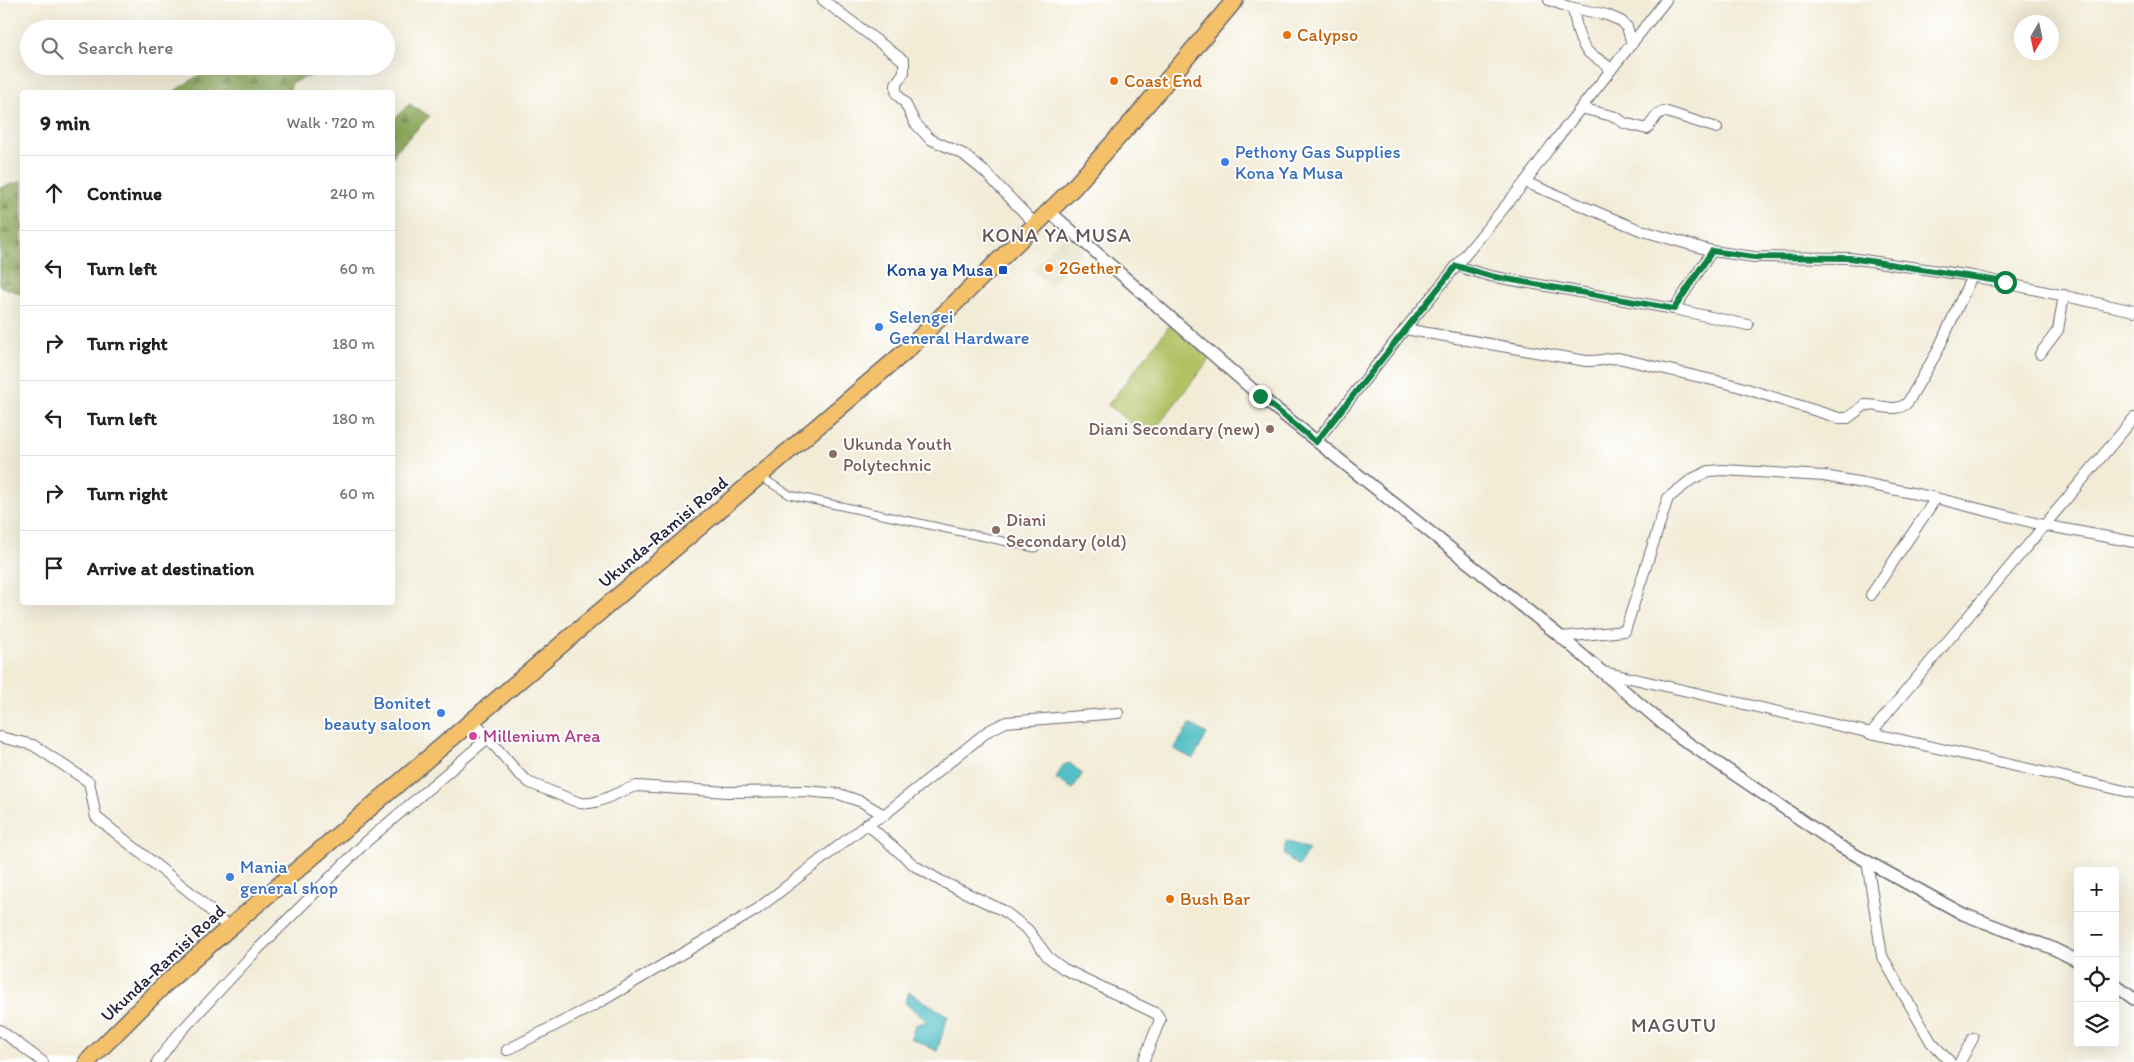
<!DOCTYPE html>
<html lang="en">
<head>
<meta charset="utf-8">
<style>
	body { margin:0; font-family:Itim,sans-serif; background:#f6f6f6; color:#202124 }
	.controls { position:absolute; right:15px; bottom:15px; display:grid; overflow:hidden; border-radius:5px; box-shadow:0 5px 20px #0002 }
	.controls button { width:45px; height:45px; display:grid; place-items:center; padding:0; border:0; border-bottom:1px solid #e0e0e0; background:#fff; color:#202124; font:25px sans-serif }
	.compass { position:absolute; left:2014px; top:15px; width:45px; height:45px; border-radius:50%; background:#fff; box-shadow:0 5px 20px #0002; rotate:189deg }
	.stop { position:absolute; width:15px; height:15px; margin:-11px; border:4px solid #0b8043; border-radius:50%; background:#fff }
	.stop.end { background:#0b8043; border-color:#fff; box-shadow:0 1px 5px #0008 }
	.list { margin:0; padding:0; list-style:none }
	h2 { display:flex; justify-content:space-between; align-items:center; height:65px; margin:0; padding:0 20px; font-size:21px }
	h2 small { font-size:16px; font-weight:400; color:#757577 }
	.list li { display:grid; grid-template-columns:32px 1fr auto; gap:15px; align-items:center; box-sizing:border-box; height:75px; padding:0 20px; border-top:1px solid #e0e0e0 }
	.list b { display:block; font-size:19px; white-space:nowrap }
	.list em { font-size:16px; font-style:normal; color:#757577 }
	.icon { flex:none; width:28px; height:28px; fill:none; stroke:currentColor; stroke-width:2; stroke-linecap:round; stroke-linejoin:round }
	.map { position:relative; flex:none; width:2134px; height:1062px; overflow:hidden }
	.search { position:absolute; background:#fff; box-shadow:0 5px 20px #0002; left:20px; top:20px; width:375px; height:55px; display:flex; align-items:center; gap:12px; box-sizing:border-box; padding:0 18px; border-radius:28px; color:#757577; font-size:19px }
	.panel { position:absolute; background:#fff; box-shadow:0 5px 20px #0002; left:20px; top:90px; width:375px; height:515px; border-radius:5px }
	.map>svg:first-child { display:block }
</style>
</head>
<body>
<div class="map">
<svg width="2134" height="1062" viewBox="0 0 2134 1062">
	<defs>
		<pattern id="forest-firs" width="22" height="20" patternUnits="userSpaceOnUse" patternTransform="scale(1.25)"><rect width="22" height="20" fill="#8ca85a"/><path d="M5 1l3.5 6h-7zM16 11l3.5 6h-7z" fill="#72884c"/></pattern>
	</defs>
	<rect width="100%" height="100%" fill="#fff"/>
	<filter id="ink" filterUnits="userSpaceOnUse"><feTurbulence type="fractalNoise" baseFrequency=".02" numOctaves="2"/><feDisplacementMap in="SourceGraphic" scale="10" xChannelSelector="R" yChannelSelector="G"/><feConvolveMatrix kernelMatrix="1 2 1 2 8 2 1 2 1" color-interpolation-filters="sRGB"/></filter>
	<filter id="wash" filterUnits="userSpaceOnUse"><feTurbulence type="fractalNoise" baseFrequency=".0096" numOctaves="4" result="noise"/><feDisplacementMap in="SourceGraphic" scale="20" xChannelSelector="R" yChannelSelector="G"/><feGaussianBlur stdDeviation="1.12" result="paint"/><feColorMatrix in="noise" values="0 0 0 0 0 0 0 0 0 0 0 0 0 0 0 0 0 1.4 0 .05"/><feComposite in="paint" operator="in"/></filter>
	<g filter="url(#wash)">
		<rect width="100%" height="100%" fill="#f2ecd7"/>
		<polygon fill="#dfddbb" points="1066,233 1084,249 1050,286 1032,270"/>
		<polygon fill="#b1c265" stroke="#6a7250" points="1171,324 1212,356 1149,437 1108,405"/>
		<g fill="url(#forest-firs)" stroke="#57654a">
			<polygon points="213,66 342,66 292,82 289,92 175,92 176,90"/>
			<polygon points="409,104 430,116 395,152 393,157 393,120"/>
			<polygon points="22,181 22,294 0,286 0,188"/>
		</g>
		<g fill="#52c0c6" stroke="#3a7180">
			<polygon points="1190,724 1207,734 1193,759 1174,749"/>
			<polygon points="1070,763 1082,774 1073,789 1056,779 1063,765"/>
			<polygon points="1286,841 1309,849 1299,866 1284,855"/>
			<polygon points="909,992 948,1016 937,1051 911,1038 915,1025 927,1021 905,1003"/>
		</g>
	</g>
	<g filter="url(#ink)">
		<g fill="none" stroke-linecap="round" stroke-linejoin="round">
			<defs>
				<polyline id="pedestrian" points="759,476 790,495 1035,548"/>
				<g id="minor">
					<polyline points="823,0 904,61 904,72 896,84 896,89 897,94 905,103 915,123 930,139 963,154 985,172 1036,225"/>
					<polyline points="1549,0 1569,7 1607,15 1621,21 1627,27 1632,44"/>
					<path d="M 1573,8 C 1576,23 1578,42 1589,53 C 1597,59 1605,62 1611,70"/>
					<polyline points="1581,108 1616,117 1624,123 1647,129 1657,115 1664,111 1717,128"/>
					<polyline points="1525,182 1640,230 1712,251 1754,257 1850,258 1972,276 2134,311"/>
					<polyline points="1456,266 1490,276 1674,309 1748,325"/>
					<polyline points="1674,309 1712,251"/>
					<path d="M 1405,329 L 1586,361 C 1598,362 1607,358 1618,358 L 1734,385 L 1839,418 L 1848,418 L 1865,405 C 1880,404 1897,414 1908,402 L 1937,352 L 1972,276"/>
					<polyline points="2040,354 2058,330 2064,295"/>
					<polyline points="1316,442 1405,329 1525,182 1551,146 1666,0"/>
					<polyline points="1871,595 1936,498"/>
					<polyline points="1561,637 1625,631 1668,498 1692,479 1709,471 1723,470 1824,476 1863,483 1936,498 2043,525 2134,542"/>
					<polyline points="1604,672 2134,793"/>
					<polyline points="1870,734 2134,418"/>
					<polyline points="0,737 33,745 89,782 96,817 196,897 229,928"/>
					<path d="M 488,738 L 518,773 L 530,783 L 580,803 C 599,806 619,790 637,786 L 727,792 L 805,791 L 839,794 L 862,802 L 884,815"/>
					<polyline points="867,824 915,866 941,881 1004,911 1028,930 1048,957 1064,969 1157,1014 1160,1020 1143,1062"/>
					<polyline points="1867,861 1882,956 1931,1042 1950,1062"/>
					<polyline points="0,1030 43,1062"/>
					<polyline points="507,1050 595,1005 756,910 867,824 884,815 988,731 1006,722 1118,713"/>
					<polyline points="157,1062 174,1039 255,952 366,842 488,738 473,719"/>
					<polyline points="1960,1062 1973,1038"/>
				</g>
				<g id="tertiary">
					<polyline points="1050,212 1260,396 1561,637 1675,734 1841,847 1963,914 2052,948 2078,961"/>
					<polyline points="2115,985 2134,999"/>
				</g>
				<polyline id="trunk" points="87,1062 165,984 229,928 907,350 1073,188 1137,116 1235,0"/>
			</defs>
			<use href="#pedestrian" stroke="#6b6972" stroke-width="9"/>
			<use href="#minor" stroke="#6b6972" stroke-width="12"/>
			<use href="#tertiary" stroke="#6b6972" stroke-width="14"/>
			<use href="#trunk" stroke="#6b6972" stroke-width="19"/>
			<use href="#pedestrian" stroke="#fff" stroke-width="7"/>
			<use href="#minor" stroke="#fff" stroke-width="10"/>
			<use href="#tertiary" stroke="#fff" stroke-width="11"/>
			<use href="#trunk" stroke="#f4c16b" stroke-width="16"/>
		</g>
	</g>
	<g fill="none" stroke-linecap="round" stroke-linejoin="round" filter="url(#ink)">
		<polyline stroke="#0b8043" stroke-width="6" points="1260,396 1316,442 1456,266 1490,276 1674,309 1712,251 1754,257 1850,258 2005,282"/>
	</g>
	<g fill="#e8710a" stroke="#fff" stroke-width="2">
		<circle cx="1287" cy="35" r="5"/>
		<circle cx="1114" cy="81" r="5"/>
		<circle cx="1049" cy="268" r="5"/>
		<circle cx="1170" cy="899" r="5"/>
	</g>
	<g fill="#3f7fe0" stroke="#fff" stroke-width="2">
		<circle cx="1225" cy="162" r="5"/>
		<circle cx="879" cy="327" r="5"/>
		<circle cx="441" cy="713" r="5"/>
		<circle cx="230" cy="877" r="5"/>
	</g>
	<rect fill="#1a4fb4" stroke="#fff" stroke-width="2" x="998" y="265" width="10" height="10" rx="2.5"/>
	<g fill="#8d6e63" stroke="#fff" stroke-width="2">
		<circle cx="1270" cy="429" r="5"/>
		<circle cx="833" cy="454" r="5"/>
		<circle cx="996" cy="530" r="5"/>
	</g>
	<circle fill="#d1479c" stroke="#fff" stroke-width="2" cx="473" cy="736" r="5"/>
	<g text-anchor="middle" dominant-baseline="central" stroke-width="4" stroke-linejoin="round" paint-order="stroke">
		<g font-size="18" fill="#c56008" stroke="#fff" text-anchor="start">
			<text x="1297" y="35">Calypso</text>
			<text x="1124" y="81">Coast End</text>
			<text x="1059" y="268">2Gether</text>
			<text x="1180" y="899">Bush Bar</text>
		</g>
		<g font-size="18" fill="#366cbe" stroke="#fff" text-anchor="start">
			<text x="1235" y="152">Pethony Gas Supplies<tspan x="1235" dy="21">Kona Ya Musa</tspan></text>
			<text x="889" y="317">Selengei<tspan x="889" dy="21">General Hardware</tspan></text>
			<text x="431" y="703" text-anchor="end">Bonitet<tspan x="431" dy="21">beauty saloon</tspan></text>
			<text x="240" y="867">Mania<tspan x="240" dy="21">general shop</tspan></text>
		</g>
		<g font-size="18" fill="#164399" stroke="#fff" text-anchor="end">
			<text x="993" y="270">Kona ya Musa</text>
		</g>
		<g font-size="18" fill="#785e54" stroke="#fff" text-anchor="start">
			<text x="1260" y="429" text-anchor="end">Diani Secondary (new)</text>
			<text x="843" y="444">Ukunda Youth<tspan x="843" dy="21">Polytechnic</tspan></text>
			<text x="1006" y="520">Diani<tspan x="1006" dy="21">Secondary (old)</tspan></text>
		</g>
		<g font-size="18" fill="#22223b" stroke="#fff">
			<text transform="translate(663 532) rotate(-40)">Ukunda-Ramisi Road</text>
			<text transform="translate(163 963) rotate(-43)">Ukunda-Ramisi Road</text>
		</g>
		<g font-size="18" fill="#b23c85" stroke="#fff" text-anchor="start">
			<text x="483" y="736">Millenium Area</text>
		</g>
		<g font-size="20" letter-spacing="1" fill="#635657" stroke="#fff">
			<text x="1057" y="235">KONA YA MUSA</text>
			<text x="1674" y="1025">MAGUTU</text>
		</g>
	</g>
</svg>
<div class="controls">
<button>+</button>
<button>−</button>
<button><svg class="icon" aria-label="locate" viewBox="0 0 24 24"><circle cx="12" cy="12" r="6"/><path d="M12 2v4M12 18v4M2 12h4M18 12h4"/></svg></button>
<button><svg class="icon" aria-label="layers" viewBox="0 0 24 24"><path d="M12 4l9 5-9 5-9-5zM3 14l9 5 9-5"/></svg></button>
</div>
<svg class="compass" viewBox="-18 -18 36 36"><path d="M0-13l5 13h-10z" fill="#e53935"/><path d="M0 13l5-13h-10z" fill="#757577"/></svg>
<div class="stop" style="left:2005px;top:282px"></div>
<div class="stop end" style="left:1260px;top:396px"></div>
<div class="search"><svg class="icon" aria-label="search" viewBox="0 0 24 24"><circle cx="10" cy="10" r="6"/><path d="M15 15l6 6"/></svg>Search here</div>
<section class="panel">
<h2>9 min<small>Walk · 720 m</small></h2>
<ul class="list">
<li><svg class="icon" aria-label="ahead" viewBox="0 0 24 24"><path d="M12 20V5M6 11l6-6 6 6"/></svg><div><b>Continue</b></div><em>240 m</em></li>
<li><svg class="icon" aria-label="left" viewBox="0 0 24 24"><path d="M17 20v-9H6M10 6l-5 5 5 5"/></svg><div><b>Turn left</b></div><em>60 m</em></li>
<li><svg class="icon" aria-label="right" viewBox="0 0 24 24"><path d="M7 20v-9h11M14 6l5 5-5 5"/></svg><div><b>Turn right</b></div><em>180 m</em></li>
<li><svg class="icon" aria-label="left" viewBox="0 0 24 24"><path d="M17 20v-9H6M10 6l-5 5 5 5"/></svg><div><b>Turn left</b></div><em>180 m</em></li>
<li><svg class="icon" aria-label="right" viewBox="0 0 24 24"><path d="M7 20v-9h11M14 6l5 5-5 5"/></svg><div><b>Turn right</b></div><em>60 m</em></li>
<li><svg class="icon" aria-label="arrive" viewBox="0 0 24 24"><path d="M6 21V4h12l-3 4 3 4H6"/></svg><div><b>Arrive at destination</b></div></li>
</ul>
</section>
</div>
</body>
</html>
